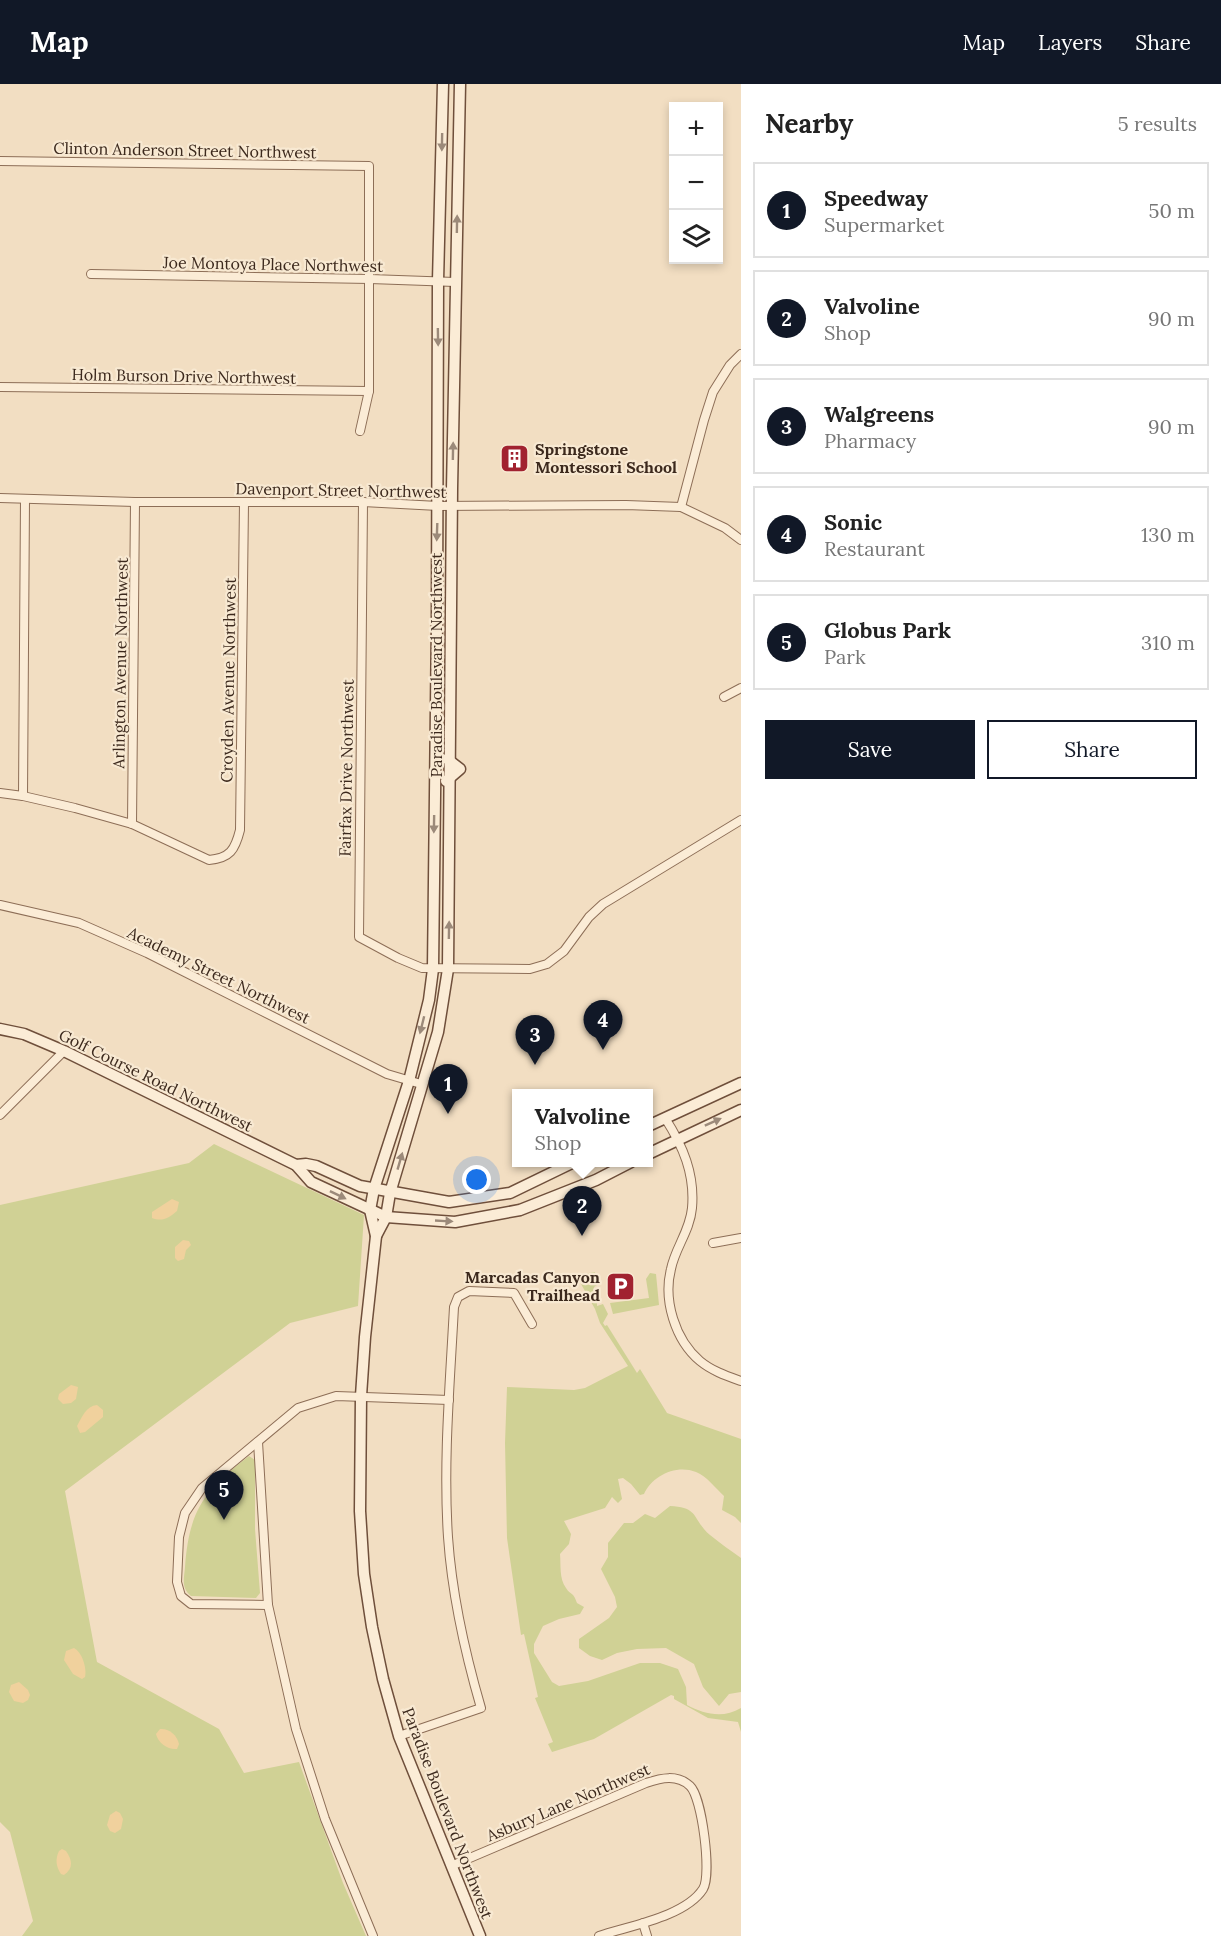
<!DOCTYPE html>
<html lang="en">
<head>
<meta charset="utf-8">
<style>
	body { margin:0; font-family:Lora,serif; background:#f6f6f6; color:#222 }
	.controls { position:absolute; right:18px; top:18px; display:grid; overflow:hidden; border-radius:0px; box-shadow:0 3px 9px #0003 }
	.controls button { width:54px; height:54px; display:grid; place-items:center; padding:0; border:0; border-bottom:2px solid #e0e0e0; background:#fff; color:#222; font:30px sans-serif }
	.you { position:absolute; left:477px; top:1096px; width:21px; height:21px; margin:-15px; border:4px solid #fff; border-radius:50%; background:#1a73e8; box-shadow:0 0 0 9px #1a73e833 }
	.badge { display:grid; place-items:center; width:39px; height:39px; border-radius:50%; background:#111827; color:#fff; font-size:20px; font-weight:700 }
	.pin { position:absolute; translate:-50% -50px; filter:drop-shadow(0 2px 3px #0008) }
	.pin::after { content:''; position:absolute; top:32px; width:21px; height:18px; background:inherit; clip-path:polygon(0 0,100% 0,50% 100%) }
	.popup { position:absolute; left:512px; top:1005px; width:141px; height:78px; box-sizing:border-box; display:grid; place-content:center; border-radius:0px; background:#fff; filter:drop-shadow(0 2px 4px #0005); font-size:20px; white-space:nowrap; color:#767676 }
	.popup b { font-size:22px; color:#222 }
	.popup::after { content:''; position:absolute; left:50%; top:100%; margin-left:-12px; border:12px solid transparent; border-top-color:#fff }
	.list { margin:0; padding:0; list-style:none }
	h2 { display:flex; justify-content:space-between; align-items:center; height:78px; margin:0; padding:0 24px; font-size:26px }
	h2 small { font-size:20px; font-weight:400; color:#767676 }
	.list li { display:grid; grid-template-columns:39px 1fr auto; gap:18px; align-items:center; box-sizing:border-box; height:96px; margin:0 12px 12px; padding:0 12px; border:2px solid #e0e0e0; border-radius:0px }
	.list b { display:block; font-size:22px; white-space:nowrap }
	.list p { margin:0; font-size:20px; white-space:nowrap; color:#767676 }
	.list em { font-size:20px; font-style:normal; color:#767676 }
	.actions { display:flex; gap:12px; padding:18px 24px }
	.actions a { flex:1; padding:14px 0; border:2px solid #111827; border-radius:0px; text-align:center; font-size:21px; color:#111827 }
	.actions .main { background:#111827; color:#fff }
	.icon { flex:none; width:33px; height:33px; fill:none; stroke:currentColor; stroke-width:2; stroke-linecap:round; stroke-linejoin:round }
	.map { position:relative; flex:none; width:741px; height:1852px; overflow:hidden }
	header { display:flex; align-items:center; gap:36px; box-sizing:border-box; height:84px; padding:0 30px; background:#111827; color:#fff }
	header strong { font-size:28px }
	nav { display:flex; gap:33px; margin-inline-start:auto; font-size:21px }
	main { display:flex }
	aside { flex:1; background:#fff }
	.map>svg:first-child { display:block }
</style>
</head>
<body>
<header>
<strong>Map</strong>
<nav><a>Map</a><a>Layers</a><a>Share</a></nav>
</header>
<main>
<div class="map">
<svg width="741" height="1852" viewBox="0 0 741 1852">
	<rect width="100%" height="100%" fill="#f2dec2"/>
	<g fill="#d0d195">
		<polygon points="214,1060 364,1131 358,1222 290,1239 65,1407 97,1578 219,1645 244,1689 299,1678 343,1799 366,1852 22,1852 33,1837 10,1748 0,1738 0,1121 189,1079"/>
		<path d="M 595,1188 L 597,1201 L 594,1203 L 595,1209 L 597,1211 L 597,1222 L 603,1220 L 608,1230 L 603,1239 L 605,1242 L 607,1241 L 637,1289 L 640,1285 L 667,1329 L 741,1355 L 741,1439 L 735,1433 L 722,1426 L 724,1412 C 716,1405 707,1392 696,1388 C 676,1380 652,1392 644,1410 L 640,1411 L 631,1400 L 623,1394 L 618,1395 L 622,1415 L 618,1419 L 612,1413 L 605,1424 L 564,1437 L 571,1450 L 569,1460 L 560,1470 C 561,1480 559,1495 566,1504 C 571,1512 573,1507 577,1519 L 584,1523 L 580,1530 L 559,1535 L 543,1542 L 534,1560 L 534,1569 L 552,1598 L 559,1602 L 588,1597 L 640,1579 L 660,1579 L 678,1585 L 686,1603 L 687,1621 C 704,1630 723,1635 741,1624 L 741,1648 L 738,1638 L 708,1634 L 674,1615 L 674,1612 L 671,1611 L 594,1655 L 552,1668 L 548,1660 L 553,1658 L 535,1614 L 538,1613 L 524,1550 L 521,1551 L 507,1454 L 505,1359 L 507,1303 L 574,1306 L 585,1304 L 628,1282 L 600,1239 L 595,1225 L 576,1191 Z"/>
		<polygon points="650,1189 656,1190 659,1221 613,1230 610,1219 649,1214 646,1195"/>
		<path d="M 249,1372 L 255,1376 L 255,1445 L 260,1509 L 256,1514 L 191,1512 C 181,1504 184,1495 185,1483 C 189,1427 204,1406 249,1372 Z"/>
		<path d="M 670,1422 C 700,1423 692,1436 710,1451 C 720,1459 731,1467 741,1474 L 741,1608 L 729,1610 L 719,1622 L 703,1603 L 694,1580 L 666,1564 L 637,1565 L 617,1569 L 602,1576 L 590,1572 L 579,1564 L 579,1555 L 609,1534 L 617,1523 L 615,1513 L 601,1485 L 608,1473 L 608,1459 L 624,1439 L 633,1439 L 645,1430 L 655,1434 Z"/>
	</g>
	<g fill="#f0d19d">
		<path d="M 172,1115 L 179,1118 L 177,1127 C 169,1134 162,1138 152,1134 L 152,1128 Z"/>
		<polygon points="183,1156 189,1157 191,1161 186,1166 184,1175 178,1177 175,1174 175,1163"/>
		<polygon points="71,1301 78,1303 76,1315 71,1319 63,1320 58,1315 59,1310"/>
		<path d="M 97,1321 L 103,1326 L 103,1333 L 85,1348 L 80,1349 L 77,1342 C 82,1333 86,1322 97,1321 Z"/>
		<path d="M 74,1564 C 82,1568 87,1584 85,1593 L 82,1595 L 73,1590 L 64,1576 L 66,1567 Z"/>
		<polygon points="19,1598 28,1606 30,1611 28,1616 23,1619 14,1617 9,1608 11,1601"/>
		<path d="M 160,1645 C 169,1644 177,1651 179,1660 L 177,1665 C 168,1666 158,1659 156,1650 Z"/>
		<polygon points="116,1727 120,1729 123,1735 121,1745 115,1749 110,1747 107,1741 110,1731"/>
		<path d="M 62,1765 L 66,1767 C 72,1776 74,1784 64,1791 L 61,1790 C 56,1783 55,1775 59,1767 Z"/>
	</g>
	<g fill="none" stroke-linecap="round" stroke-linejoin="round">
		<defs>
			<g id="street">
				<polyline points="0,77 369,82 369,307 360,347"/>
				<polyline points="91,190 370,195 455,198"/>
				<polyline points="0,303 369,307"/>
				<polyline points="0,414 135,418 363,418 438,422 626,421 681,423 725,444 741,456"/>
				<polyline points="363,418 359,853 398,874 422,884 530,885 547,880 564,867 589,833 603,820 741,736"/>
				<polyline points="681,423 704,336 713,308 730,281 741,270"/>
				<polyline points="724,613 741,604"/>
				<path d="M 0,709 L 23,712 L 75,724 L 132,740 L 209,776 C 230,774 235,766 240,746 L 244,418"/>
				<polyline points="23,712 25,415"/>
				<polyline points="132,740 135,418"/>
				<polyline points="0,821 79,839 147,869 387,990 421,1000"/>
				<polyline points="0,1031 64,967"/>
				<path d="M 665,1034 C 683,1062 695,1090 692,1124 C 690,1147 675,1164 671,1185 C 663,1216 675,1256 700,1277 C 712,1287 727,1292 741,1297"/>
				<polyline points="713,1159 741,1154"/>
				<polyline points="258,1358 268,1521 296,1645 325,1735 373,1852"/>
				<polyline points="268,1521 191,1520 181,1512 177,1498 179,1453 185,1429 202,1404 298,1324 336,1312 449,1316"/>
				<path d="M 399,1652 L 481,1624 C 465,1569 452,1511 448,1453 C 443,1377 450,1299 454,1223 L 458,1213 L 469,1207 L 514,1209 L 532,1240"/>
				<path d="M 451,1782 L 646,1699 C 661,1694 677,1690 690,1702 C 702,1713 712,1791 703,1805 C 685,1833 628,1842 599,1852"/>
				<polyline points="643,1839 647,1852"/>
			</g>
			<g id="secondary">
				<polyline points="443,0 438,197 437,537 433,885 429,916 409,997 374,1105 370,1126 376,1152 365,1253 361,1312 360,1427 364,1490 372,1543 383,1595 399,1652 480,1852"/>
				<polyline points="446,697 460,685 447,675"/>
				<polyline points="0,945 24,950 64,967 296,1081 311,1098 386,1133 455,1138 520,1126 596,1096 631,1078"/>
				<polyline points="648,1042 741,999"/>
				<polyline points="648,1070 741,1026"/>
				<polyline points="296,1081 306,1080 316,1082 360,1102 449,1118 510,1109 574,1078"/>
				<polyline points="376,1152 386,1133 390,1109 438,948 448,885 452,405 460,0"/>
			</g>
		</defs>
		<use href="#street" stroke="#8d6e57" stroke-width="10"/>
		<use href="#secondary" stroke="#6f4f3b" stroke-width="13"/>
		<use href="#street" stroke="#fbecd6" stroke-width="8"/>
		<use href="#secondary" stroke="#fbecd6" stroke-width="10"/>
	</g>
	<defs><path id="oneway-solid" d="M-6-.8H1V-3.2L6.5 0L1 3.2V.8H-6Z" transform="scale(1.5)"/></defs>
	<g fill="#9c8a7a">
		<use href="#oneway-solid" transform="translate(442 58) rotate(91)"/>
		<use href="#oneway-solid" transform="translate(457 140) rotate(-89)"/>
		<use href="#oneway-solid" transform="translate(438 253) rotate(89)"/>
		<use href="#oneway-solid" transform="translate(453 367) rotate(-89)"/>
		<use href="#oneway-solid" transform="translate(437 448) rotate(92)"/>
		<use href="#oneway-solid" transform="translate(434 740) rotate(91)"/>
		<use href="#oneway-solid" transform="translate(449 846) rotate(-89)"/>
		<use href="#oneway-solid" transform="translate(422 941) rotate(104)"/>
		<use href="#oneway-solid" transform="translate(713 1038) rotate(-24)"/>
		<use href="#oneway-solid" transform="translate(400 1077) rotate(-74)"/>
		<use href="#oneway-solid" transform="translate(338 1111) rotate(26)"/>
		<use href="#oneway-solid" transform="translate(444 1137) rotate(3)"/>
	</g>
	<defs>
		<symbol id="building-square" viewBox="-11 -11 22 22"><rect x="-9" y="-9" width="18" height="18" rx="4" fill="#a12230" stroke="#f8e9d2"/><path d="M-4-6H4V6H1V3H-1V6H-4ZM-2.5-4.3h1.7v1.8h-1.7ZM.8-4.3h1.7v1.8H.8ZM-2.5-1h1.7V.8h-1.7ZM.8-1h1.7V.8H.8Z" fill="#fff"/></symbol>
		<symbol id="parking-square" viewBox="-11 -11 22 22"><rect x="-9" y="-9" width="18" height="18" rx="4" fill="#a12230" stroke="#f8e9d2"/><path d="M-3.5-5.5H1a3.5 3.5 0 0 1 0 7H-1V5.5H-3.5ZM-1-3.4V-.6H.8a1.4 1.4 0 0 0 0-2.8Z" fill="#fff"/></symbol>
	</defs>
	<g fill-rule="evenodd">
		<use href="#building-square" x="498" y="358" width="33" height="33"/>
		<use href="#parking-square" x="604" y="1186" width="33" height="33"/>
	</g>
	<g text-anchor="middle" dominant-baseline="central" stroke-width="4.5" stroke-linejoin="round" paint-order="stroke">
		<g font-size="16" fill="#3c291d" stroke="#f8e9d2">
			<text transform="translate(185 66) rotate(1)">Clinton Anderson Street Northwest</text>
			<text transform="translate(273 180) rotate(1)">Joe Montoya Place Northwest</text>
			<text transform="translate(184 292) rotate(1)">Holm Burson Drive Northwest</text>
			<text transform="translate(341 406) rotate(1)">Davenport Street Northwest</text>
			<text transform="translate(120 579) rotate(-89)">Arlington Avenue Northwest</text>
			<text transform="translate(436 581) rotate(-90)">Paradise Boulevard Northwest</text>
			<text transform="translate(228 596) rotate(-89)">Croyden Avenue Northwest</text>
			<text transform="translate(346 684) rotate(-89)">Fairfax Drive Northwest</text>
			<text transform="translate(219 891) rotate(26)">Academy Street Northwest</text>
			<text transform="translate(156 996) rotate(26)">Golf Course Road Northwest</text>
			<text transform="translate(568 1718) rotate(-23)">Asbury Lane Northwest</text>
			<text transform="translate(448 1729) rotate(69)">Paradise Boulevard Northwest</text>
		</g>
		<g font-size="16" font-weight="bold" fill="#3c291d" stroke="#f8e9d2" text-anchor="start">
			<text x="535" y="365">Springstone<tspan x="535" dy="18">Montessori School</tspan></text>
			<text x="600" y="1193" text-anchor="end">Marcadas Canyon<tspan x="600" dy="18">Trailhead</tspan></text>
		</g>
	</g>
</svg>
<div class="controls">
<button>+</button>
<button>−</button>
<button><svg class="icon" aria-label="layers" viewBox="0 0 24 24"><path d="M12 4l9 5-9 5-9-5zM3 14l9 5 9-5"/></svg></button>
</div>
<div class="you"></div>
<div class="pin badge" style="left:448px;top:1030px">1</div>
<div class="pin badge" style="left:582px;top:1152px">2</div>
<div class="popup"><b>Valvoline</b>Shop</div>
<div class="pin badge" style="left:535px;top:981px">3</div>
<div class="pin badge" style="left:603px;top:966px">4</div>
<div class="pin badge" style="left:224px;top:1436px">5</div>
</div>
<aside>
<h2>Nearby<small>5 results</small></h2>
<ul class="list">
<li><span class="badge">1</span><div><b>Speedway</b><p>Supermarket</p></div><em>50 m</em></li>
<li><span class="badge">2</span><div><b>Valvoline</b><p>Shop</p></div><em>90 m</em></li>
<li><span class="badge">3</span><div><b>Walgreens</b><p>Pharmacy</p></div><em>90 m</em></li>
<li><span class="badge">4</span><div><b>Sonic</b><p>Restaurant</p></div><em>130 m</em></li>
<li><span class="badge">5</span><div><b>Globus Park</b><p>Park</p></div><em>310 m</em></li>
</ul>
<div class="actions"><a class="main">Save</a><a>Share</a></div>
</aside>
</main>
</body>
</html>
